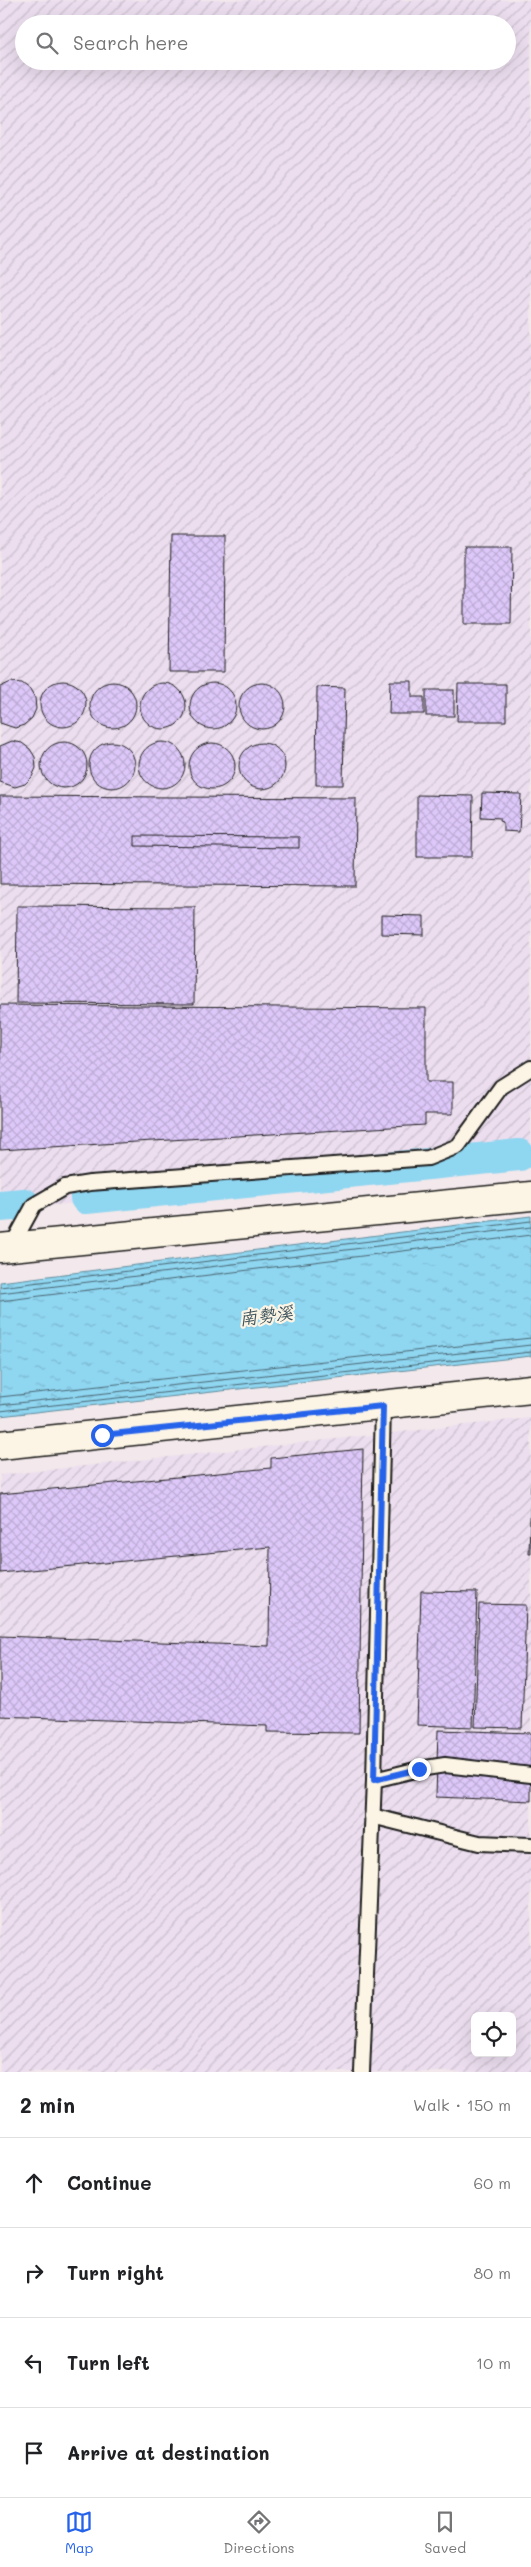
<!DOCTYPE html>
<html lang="en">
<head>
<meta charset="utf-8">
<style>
	body { margin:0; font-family:Mali,"LXGW WenKai TC",sans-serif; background:#f2f2f2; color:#202124 }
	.controls { position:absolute; right:15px; bottom:15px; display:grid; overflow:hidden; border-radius:8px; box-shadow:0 5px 20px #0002 }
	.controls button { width:45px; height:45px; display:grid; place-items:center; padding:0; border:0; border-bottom:1px solid #e0e0e0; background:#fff; color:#202124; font:25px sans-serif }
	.stop { position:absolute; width:15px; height:15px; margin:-11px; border:4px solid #2563eb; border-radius:50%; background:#fff }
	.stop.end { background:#2563eb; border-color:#fff; box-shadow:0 1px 5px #0008 }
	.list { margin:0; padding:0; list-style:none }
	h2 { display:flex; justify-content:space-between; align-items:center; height:65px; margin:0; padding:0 20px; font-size:21px }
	h2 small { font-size:16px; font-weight:400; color:#757577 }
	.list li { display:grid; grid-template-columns:32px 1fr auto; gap:15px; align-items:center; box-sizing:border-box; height:90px; padding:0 20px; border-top:1px solid #e0e0e0 }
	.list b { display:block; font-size:19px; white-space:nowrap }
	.list em { font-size:16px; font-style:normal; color:#757577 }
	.icon { flex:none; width:28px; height:28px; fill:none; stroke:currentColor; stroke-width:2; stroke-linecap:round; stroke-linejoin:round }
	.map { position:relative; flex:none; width:531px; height:2072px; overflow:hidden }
	.search { position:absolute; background:#fff; box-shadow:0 5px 20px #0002; left:15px; right:15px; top:15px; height:55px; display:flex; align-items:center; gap:12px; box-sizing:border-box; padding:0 18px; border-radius:28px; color:#757577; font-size:19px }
	.sheet { height:425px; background:#fff }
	nav { display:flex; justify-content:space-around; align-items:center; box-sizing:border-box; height:70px; border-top:1px solid #e0e0e0; background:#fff; font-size:14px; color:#757577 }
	nav a { display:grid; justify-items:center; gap:2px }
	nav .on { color:#2563eb }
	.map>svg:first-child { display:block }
</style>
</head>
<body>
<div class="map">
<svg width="531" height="2072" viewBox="0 0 531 2072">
	<defs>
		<pattern id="industrial-furrows" width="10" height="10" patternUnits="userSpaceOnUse" patternTransform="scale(1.25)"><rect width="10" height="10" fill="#ecdeef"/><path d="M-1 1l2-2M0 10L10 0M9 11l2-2" fill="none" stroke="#cabecc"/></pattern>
		<pattern id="water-ripples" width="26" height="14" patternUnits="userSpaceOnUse" patternTransform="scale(1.25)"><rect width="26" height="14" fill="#8fd6f1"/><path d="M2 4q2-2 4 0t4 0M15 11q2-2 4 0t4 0" fill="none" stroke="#7bb7ce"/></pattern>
		<pattern id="building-cross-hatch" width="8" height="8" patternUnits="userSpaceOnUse" patternTransform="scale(1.25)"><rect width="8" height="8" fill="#ddc8f9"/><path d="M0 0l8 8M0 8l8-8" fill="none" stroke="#bdabd5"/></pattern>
	</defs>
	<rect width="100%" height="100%" fill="#f3e8eb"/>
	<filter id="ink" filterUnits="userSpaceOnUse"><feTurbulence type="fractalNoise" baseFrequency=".02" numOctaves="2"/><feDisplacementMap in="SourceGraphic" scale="10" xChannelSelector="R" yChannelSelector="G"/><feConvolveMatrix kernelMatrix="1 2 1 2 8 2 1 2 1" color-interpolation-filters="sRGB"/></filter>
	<g filter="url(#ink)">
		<g fill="url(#industrial-furrows)" fill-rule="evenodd">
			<path d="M 0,0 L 531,0 L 531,1155 L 0,1211 ZM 24,24 L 507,24 L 507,61 L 24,61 Z"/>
			<path d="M 531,1418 L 531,2072 L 0,2072 L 0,1475 ZM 475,2016 L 512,2016 L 512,2053 L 475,2053 Z"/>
		</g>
		<polygon fill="url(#water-ripples)" stroke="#618c9c" points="531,1216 531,1356 0,1416 0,1282"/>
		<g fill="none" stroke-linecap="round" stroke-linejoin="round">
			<g stroke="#4a6671" stroke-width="1">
				<polyline points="0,1287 531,1221"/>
				<polyline points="0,1293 531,1227"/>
				<polyline points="0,1301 531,1235"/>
				<polyline points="0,1397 531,1338"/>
				<polyline points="0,1405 531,1345"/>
				<polyline points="0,1411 531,1352"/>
			</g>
			<g stroke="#8fd6f1" stroke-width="32">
				<polyline points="86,1198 519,1155"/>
				<polyline points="0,1206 24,1204"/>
			</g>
		</g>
		<g fill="url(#building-cross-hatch)" stroke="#1c1c1c">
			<polygon points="171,536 225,536 224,672 169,672"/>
			<polygon points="464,547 512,547 511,624 464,624"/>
			<polygon points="390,681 412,681 412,697 424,697 424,714 389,714"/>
			<circle cx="63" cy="704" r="23"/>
			<polygon points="11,682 22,683 30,689 35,698 36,709 32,718 24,725 15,728 0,723 0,687"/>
			<circle cx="113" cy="705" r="23"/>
			<circle cx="163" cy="706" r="23"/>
			<circle cx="213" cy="706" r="23"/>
			<circle cx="262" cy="706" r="23"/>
			<polygon points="458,684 506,684 506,721 457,721"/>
			<polygon points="317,687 345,688 343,785 316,785"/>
			<rect x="426" y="690" width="28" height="26"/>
			<polygon points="12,741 22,743 30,749 35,757 36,768 32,777 25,784 15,787 0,782 0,746"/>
			<circle cx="162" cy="765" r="23"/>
			<circle cx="112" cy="765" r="23"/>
			<circle cx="64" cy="765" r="23"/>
			<circle cx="212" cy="766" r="23"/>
			<circle cx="262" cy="766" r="23"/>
			<polygon points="482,793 521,794 519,832 503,831 503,822 500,821 500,818 481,817"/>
			<polygon points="417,795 473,796 472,857 417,857"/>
			<polygon points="0,796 356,798 355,886 0,884"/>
			<polygon points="135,836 299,837 299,848 135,846"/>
			<polygon points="17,906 195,907 194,1004 16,1003"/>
			<polygon points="381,915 424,916 424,935 381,934"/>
			<polygon points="0,1005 426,1008 426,1082 453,1082 453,1114 425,1114 425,1125 0,1150"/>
			<polygon points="363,1449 359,1733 267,1732 267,1726 0,1716 0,1636 269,1646 270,1547 0,1573 0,1494 271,1468 271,1458"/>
			<polygon points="531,1485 531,1554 529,1554"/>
			<polygon points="421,1591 477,1592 473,1727 417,1725"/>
			<polygon points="479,1604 526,1605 522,1728 475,1727"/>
			<polygon points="438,1730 531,1733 531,1801 436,1797"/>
		</g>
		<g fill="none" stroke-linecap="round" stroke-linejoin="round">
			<defs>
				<g id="service">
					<polyline points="11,1247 34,1205 65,1187 90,1183 428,1158 458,1146 501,1087 531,1068"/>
					<polyline points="374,1780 419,1769 445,1765 531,1775"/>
					<polyline points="372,1816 479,1843 531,1845"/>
					<polyline points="362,2072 374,1780 383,1406"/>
				</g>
				<g id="minor">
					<polyline points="0,1248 531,1196"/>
					<polyline points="0,1445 531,1389"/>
				</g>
			</defs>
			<use href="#service" stroke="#1c1c1c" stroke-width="18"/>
			<use href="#minor" stroke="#1c1c1c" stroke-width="31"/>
			<use href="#service" stroke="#fcf5e5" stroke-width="14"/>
			<use href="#minor" stroke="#fcf5e5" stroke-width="28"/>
		</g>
	</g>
	<g fill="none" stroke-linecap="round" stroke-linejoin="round" filter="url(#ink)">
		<polyline stroke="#2563eb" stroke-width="6" points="102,1435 383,1406 374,1780 419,1769"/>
	</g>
	<g text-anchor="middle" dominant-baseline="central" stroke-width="4.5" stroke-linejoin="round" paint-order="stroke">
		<g font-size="18" font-style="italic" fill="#3e545c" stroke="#fcf5e5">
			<text transform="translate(266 1315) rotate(-7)">南勢溪</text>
		</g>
	</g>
</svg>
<div class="controls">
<button><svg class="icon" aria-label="locate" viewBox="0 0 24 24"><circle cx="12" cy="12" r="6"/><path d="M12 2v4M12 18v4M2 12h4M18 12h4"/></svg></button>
</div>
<div class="stop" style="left:102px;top:1435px"></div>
<div class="stop end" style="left:419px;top:1769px"></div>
<div class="search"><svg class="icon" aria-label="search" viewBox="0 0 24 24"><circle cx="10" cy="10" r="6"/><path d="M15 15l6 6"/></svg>Search here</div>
</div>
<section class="sheet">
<h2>2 min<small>Walk · 150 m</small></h2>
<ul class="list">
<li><svg class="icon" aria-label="ahead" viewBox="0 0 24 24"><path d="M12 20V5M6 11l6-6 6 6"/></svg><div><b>Continue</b></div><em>60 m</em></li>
<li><svg class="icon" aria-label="right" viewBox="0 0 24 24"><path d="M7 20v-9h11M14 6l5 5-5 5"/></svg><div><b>Turn right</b></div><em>80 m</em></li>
<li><svg class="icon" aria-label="left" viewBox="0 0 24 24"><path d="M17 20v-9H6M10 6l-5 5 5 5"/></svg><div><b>Turn left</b></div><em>10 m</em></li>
<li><svg class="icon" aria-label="arrive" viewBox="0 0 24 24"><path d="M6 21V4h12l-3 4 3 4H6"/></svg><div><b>Arrive at destination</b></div></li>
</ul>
</section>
<nav>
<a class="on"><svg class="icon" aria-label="map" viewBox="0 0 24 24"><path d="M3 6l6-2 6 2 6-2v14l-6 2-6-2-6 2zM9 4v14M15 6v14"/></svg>Map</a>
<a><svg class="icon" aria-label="directions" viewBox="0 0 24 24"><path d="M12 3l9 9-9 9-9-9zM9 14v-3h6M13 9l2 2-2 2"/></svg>Directions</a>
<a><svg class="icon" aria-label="saved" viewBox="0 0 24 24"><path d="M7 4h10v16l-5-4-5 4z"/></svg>Saved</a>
</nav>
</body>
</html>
